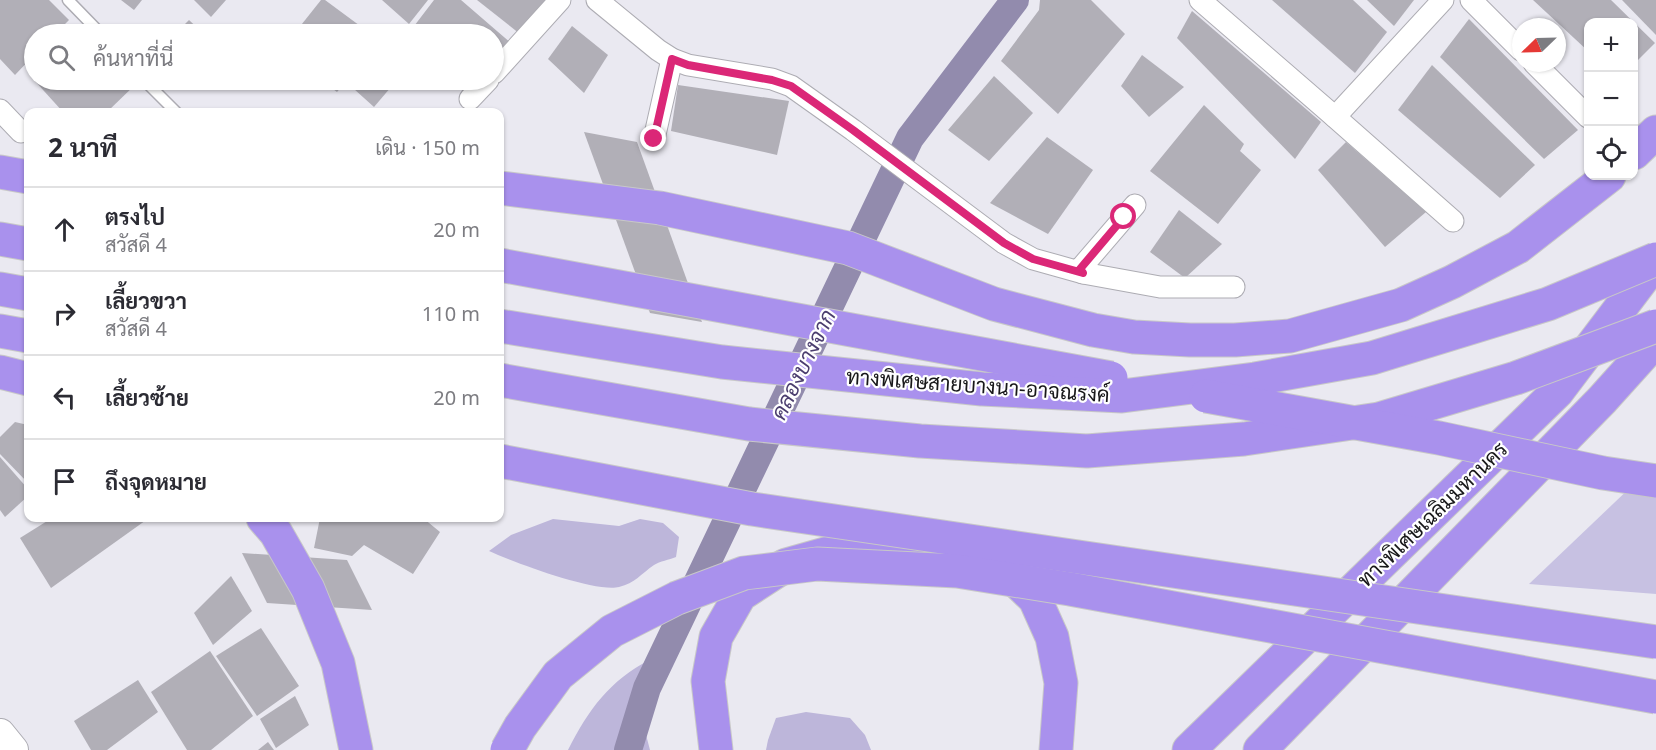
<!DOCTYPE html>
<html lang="th">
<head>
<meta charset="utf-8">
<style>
	body { margin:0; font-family:"Noto Sans",Sarabun,sans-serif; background:#f7f7f7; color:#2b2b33 }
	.controls { position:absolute; right:18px; top:18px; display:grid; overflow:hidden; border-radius:12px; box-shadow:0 2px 4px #0004 }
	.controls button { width:54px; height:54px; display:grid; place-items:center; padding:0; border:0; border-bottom:2px solid #e1e1e2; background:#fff; color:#2b2b33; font:30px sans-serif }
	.compass { position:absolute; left:1512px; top:18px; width:54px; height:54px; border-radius:50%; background:#fff; box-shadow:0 2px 4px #0004; rotate:247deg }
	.stop { position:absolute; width:18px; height:18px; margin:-14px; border:4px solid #db2777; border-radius:50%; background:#fff }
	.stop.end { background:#db2777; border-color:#fff; box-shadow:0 2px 6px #0008 }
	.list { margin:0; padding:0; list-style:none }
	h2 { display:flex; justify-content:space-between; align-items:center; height:78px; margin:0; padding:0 24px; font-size:26px }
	h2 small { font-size:20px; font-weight:400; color:#7c7c81 }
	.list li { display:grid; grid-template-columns:39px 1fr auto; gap:18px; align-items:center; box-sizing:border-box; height:84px; padding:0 24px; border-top:2px solid #e1e1e2 }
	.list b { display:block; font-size:22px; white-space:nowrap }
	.list p { margin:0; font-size:20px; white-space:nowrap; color:#7c7c81 }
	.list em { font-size:20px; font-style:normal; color:#7c7c81 }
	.icon { flex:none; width:33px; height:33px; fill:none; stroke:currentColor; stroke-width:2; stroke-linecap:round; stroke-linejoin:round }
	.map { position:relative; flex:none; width:1656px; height:750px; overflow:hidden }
	.search { position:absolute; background:#fff; box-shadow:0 2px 4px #0004; left:24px; top:24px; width:480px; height:66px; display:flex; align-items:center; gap:15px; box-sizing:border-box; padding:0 21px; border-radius:33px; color:#7c7c81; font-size:22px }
	.panel { position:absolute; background:#fff; box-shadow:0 2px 4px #0004; left:24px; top:108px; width:480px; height:414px; border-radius:12px }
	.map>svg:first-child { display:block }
</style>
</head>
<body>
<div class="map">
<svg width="1656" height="750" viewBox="0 0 1656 750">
	<rect width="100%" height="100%" fill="#eae9f1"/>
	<polygon fill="#c7c1e2" points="1656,463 1656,594 1529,584"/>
	<g fill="#bdb6da">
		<path d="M 553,519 L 619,526 L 640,519 L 663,523 L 679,537 L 676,557 C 669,560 660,561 654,565 C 641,574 635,583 619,587 C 596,593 513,562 489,551 L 511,535 Z"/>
		<path d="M 651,659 L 645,731 L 650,750 L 568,750 C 589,709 609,681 651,659 Z"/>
		<polygon points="806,712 850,718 865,735 871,750 766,750 768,740 776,718"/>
	</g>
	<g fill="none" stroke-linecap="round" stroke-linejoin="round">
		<polyline stroke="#928bad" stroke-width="28" points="628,750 647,688 910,138 1015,0"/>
	</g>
	<g fill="#b1afb7">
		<polygon points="0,0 49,0 69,20 55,34 34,34 34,55 15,75 0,59"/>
		<polygon points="121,0 142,0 134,10"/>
		<polygon points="194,0 226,0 211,17"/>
		<polygon points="321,0 325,0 371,34 294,34"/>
		<polygon points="382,0 428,0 409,24"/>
		<polygon points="434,0 461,0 511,43 494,63 494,34 408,34"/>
		<polygon points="477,0 548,0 520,34"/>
		<polygon points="1040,0 1091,0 1125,34 1058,114 1001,61 1039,10"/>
		<polygon points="1272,0 1353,0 1387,32 1355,73"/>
		<polygon points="1367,0 1414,0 1394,26"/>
		<polygon points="1533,0 1611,0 1655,43 1634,64 1634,22 1588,22 1588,51"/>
		<polygon points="1622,0 1656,0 1656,35"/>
		<polygon points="1192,11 1321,122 1295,159 1177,38"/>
		<polygon points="1469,19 1578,130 1544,159 1440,57"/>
		<polygon points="189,20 204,34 175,34"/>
		<polygon points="572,26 608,55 584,93 548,59"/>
		<polygon points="1142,55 1184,87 1149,117 1121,86"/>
		<polygon points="1432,65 1535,165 1500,198 1398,110"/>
		<polygon points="994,76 1033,113 989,161 948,130"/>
		<polygon points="34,80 133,80 137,83 107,112 63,112"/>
		<polygon points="321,80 347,80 337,92"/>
		<polygon points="361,80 397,80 374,107 354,89"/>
		<polygon points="407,80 427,80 419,88"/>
		<polygon points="450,80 478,80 466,94"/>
		<polygon points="678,85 789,101 777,155 671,131"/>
		<polygon points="1204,105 1244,144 1240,151 1261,170 1218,224 1150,171"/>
		<polygon points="584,132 637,142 702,322 650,313"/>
		<polygon points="1047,137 1093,170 1048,234 990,203"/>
		<polygon points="1346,142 1426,212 1385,247 1318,170"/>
		<polygon points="1179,210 1222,244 1185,278 1150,252"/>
		<polygon points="15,422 28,425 28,483 0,454 0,437"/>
		<polygon points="0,457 28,489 28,496 5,517 0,510"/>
		<polygon points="52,518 149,518 51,588 20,538"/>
		<polygon points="320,518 423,518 440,532 413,574 364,545 352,556 314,548"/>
		<polygon points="242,553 347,560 372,610 267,603"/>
		<polygon points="231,576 252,611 213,645 194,613"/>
		<polygon points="261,628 299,686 257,716 216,656"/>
		<polygon points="210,651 253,716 211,750 187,750 151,692"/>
		<polygon points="138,680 158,712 107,750 91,750 74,721"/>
		<polygon points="295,696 309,725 276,748 260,719"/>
		<polygon points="268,742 274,750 258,750"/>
	</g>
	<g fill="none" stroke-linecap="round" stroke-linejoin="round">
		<defs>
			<g id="lane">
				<polyline points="68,0 101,34"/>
				<polyline points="144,80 176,112"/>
			</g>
			<g id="street">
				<polyline points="597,0 658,50 672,59 688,65 772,79 791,86 853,130 1004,243 1033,259 1083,273 1080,269 1135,205"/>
				<polyline points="1200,0 1335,117 1443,0"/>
				<polyline points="1471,0 1521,50"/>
				<polyline points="1534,63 1588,117"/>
				<polyline points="494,73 560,0"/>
				<polyline points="470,99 488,80"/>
				<polyline points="0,110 21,132"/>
				<polyline points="1335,117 1453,221"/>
				<polyline points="654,139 672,59"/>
				<polyline points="1083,273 1160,287 1234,287"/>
			</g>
			<polyline id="secondary" points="0,734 13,750"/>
			<g id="highway">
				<polyline points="1634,153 1656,132"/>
				<polyline points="0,172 28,177"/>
				<polyline points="500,188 660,208 848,248 994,304 1093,330 1134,337 1190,340 1235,340 1290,336 1401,305 1452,282 1518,247 1609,176"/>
				<polyline points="0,239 28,244"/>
				<polyline points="0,289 28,294"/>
				<polyline points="0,331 28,336"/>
				<polyline points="0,372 28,379"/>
				<polyline points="263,518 276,533 308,589 338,663 356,750"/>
				<polyline points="1004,569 1035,599 1052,637 1061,683 1056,750"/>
				<polyline points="716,750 708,681 716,637 740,595 786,565 853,546 930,547"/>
				<polyline points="1189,750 1557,392 1656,261"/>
				<polyline points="1260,750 1602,400 1656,340"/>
			</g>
		</defs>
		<use href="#lane" stroke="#adacb3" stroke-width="13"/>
		<use href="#street" stroke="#adacb3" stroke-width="23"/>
		<use href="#secondary" stroke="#adacb3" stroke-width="32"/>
		<use href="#highway" stroke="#c8c8c8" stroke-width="35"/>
		<use href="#lane" stroke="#fff" stroke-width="10"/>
		<use href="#street" stroke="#fff" stroke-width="21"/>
		<use href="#secondary" stroke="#fff" stroke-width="30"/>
		<use href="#highway" stroke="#a991ed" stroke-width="33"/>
		<defs>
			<g id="highway-bridge">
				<polyline points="500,265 1111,378"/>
				<polyline points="500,326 722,362 982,389 1122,396 1255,379 1372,358 1548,304 1656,259"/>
				<polyline points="500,380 749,424 920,441 1087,451 1244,439 1379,419 1516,378 1656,326"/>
				<polyline points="1206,396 1439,438 1603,473 1656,481"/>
				<polyline points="500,461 752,509 1656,642"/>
				<polyline points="507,750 520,727 558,675 612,631 677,598 744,573 817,564 957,571 1070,589 1656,697"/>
			</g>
		</defs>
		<use href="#highway-bridge" stroke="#c8c8c8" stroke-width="35" stroke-linecap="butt"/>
		<use href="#highway-bridge" stroke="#a991ed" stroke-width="33"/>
	</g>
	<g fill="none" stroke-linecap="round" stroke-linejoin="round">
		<polyline stroke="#db2777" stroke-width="8" points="654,139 672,59 688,65 772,80 791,86 853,130 1004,243 1033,259 1083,273 1080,269 1124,217"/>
	</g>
	<g text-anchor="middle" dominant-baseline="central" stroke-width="4.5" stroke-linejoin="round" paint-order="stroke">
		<g font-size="21" fill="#18181a" stroke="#fff">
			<text transform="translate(978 385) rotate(4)">ทางพิเศษสายบางนา-อาจณรงค์</text>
			<text transform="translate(1432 514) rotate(-44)">ทางพิเศษเฉลิมมหานคร</text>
		</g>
		<g font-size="22" font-style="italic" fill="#4b3e6f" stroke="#fff">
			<text transform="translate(802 364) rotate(-64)">คลองบางจาก</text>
		</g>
	</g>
</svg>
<div class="controls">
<button>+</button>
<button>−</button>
<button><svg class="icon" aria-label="locate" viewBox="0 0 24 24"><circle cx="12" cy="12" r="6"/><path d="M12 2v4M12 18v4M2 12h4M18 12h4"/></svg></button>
</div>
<svg class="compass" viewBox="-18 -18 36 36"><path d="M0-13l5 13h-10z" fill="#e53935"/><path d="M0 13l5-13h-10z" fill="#7c7c81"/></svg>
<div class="stop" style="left:1124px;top:217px"></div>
<div class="stop end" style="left:654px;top:139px"></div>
<div class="search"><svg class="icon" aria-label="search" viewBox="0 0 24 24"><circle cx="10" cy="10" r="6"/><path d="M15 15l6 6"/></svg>ค้นหาที่นี่</div>
<section class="panel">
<h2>2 นาที<small>เดิน · 150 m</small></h2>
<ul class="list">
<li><svg class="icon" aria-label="ahead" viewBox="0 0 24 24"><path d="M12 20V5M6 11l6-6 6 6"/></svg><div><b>ตรงไป</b><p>สวัสดี 4</p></div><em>20 m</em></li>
<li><svg class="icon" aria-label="right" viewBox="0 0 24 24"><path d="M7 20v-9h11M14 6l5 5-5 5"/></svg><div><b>เลี้ยวขวา</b><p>สวัสดี 4</p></div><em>110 m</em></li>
<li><svg class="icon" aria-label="left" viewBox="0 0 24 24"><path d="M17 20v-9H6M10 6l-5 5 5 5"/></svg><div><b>เลี้ยวซ้าย</b></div><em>20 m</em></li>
<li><svg class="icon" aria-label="arrive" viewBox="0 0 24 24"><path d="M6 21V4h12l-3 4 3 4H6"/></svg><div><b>ถึงจุดหมาย</b></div></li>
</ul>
</section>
</div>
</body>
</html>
